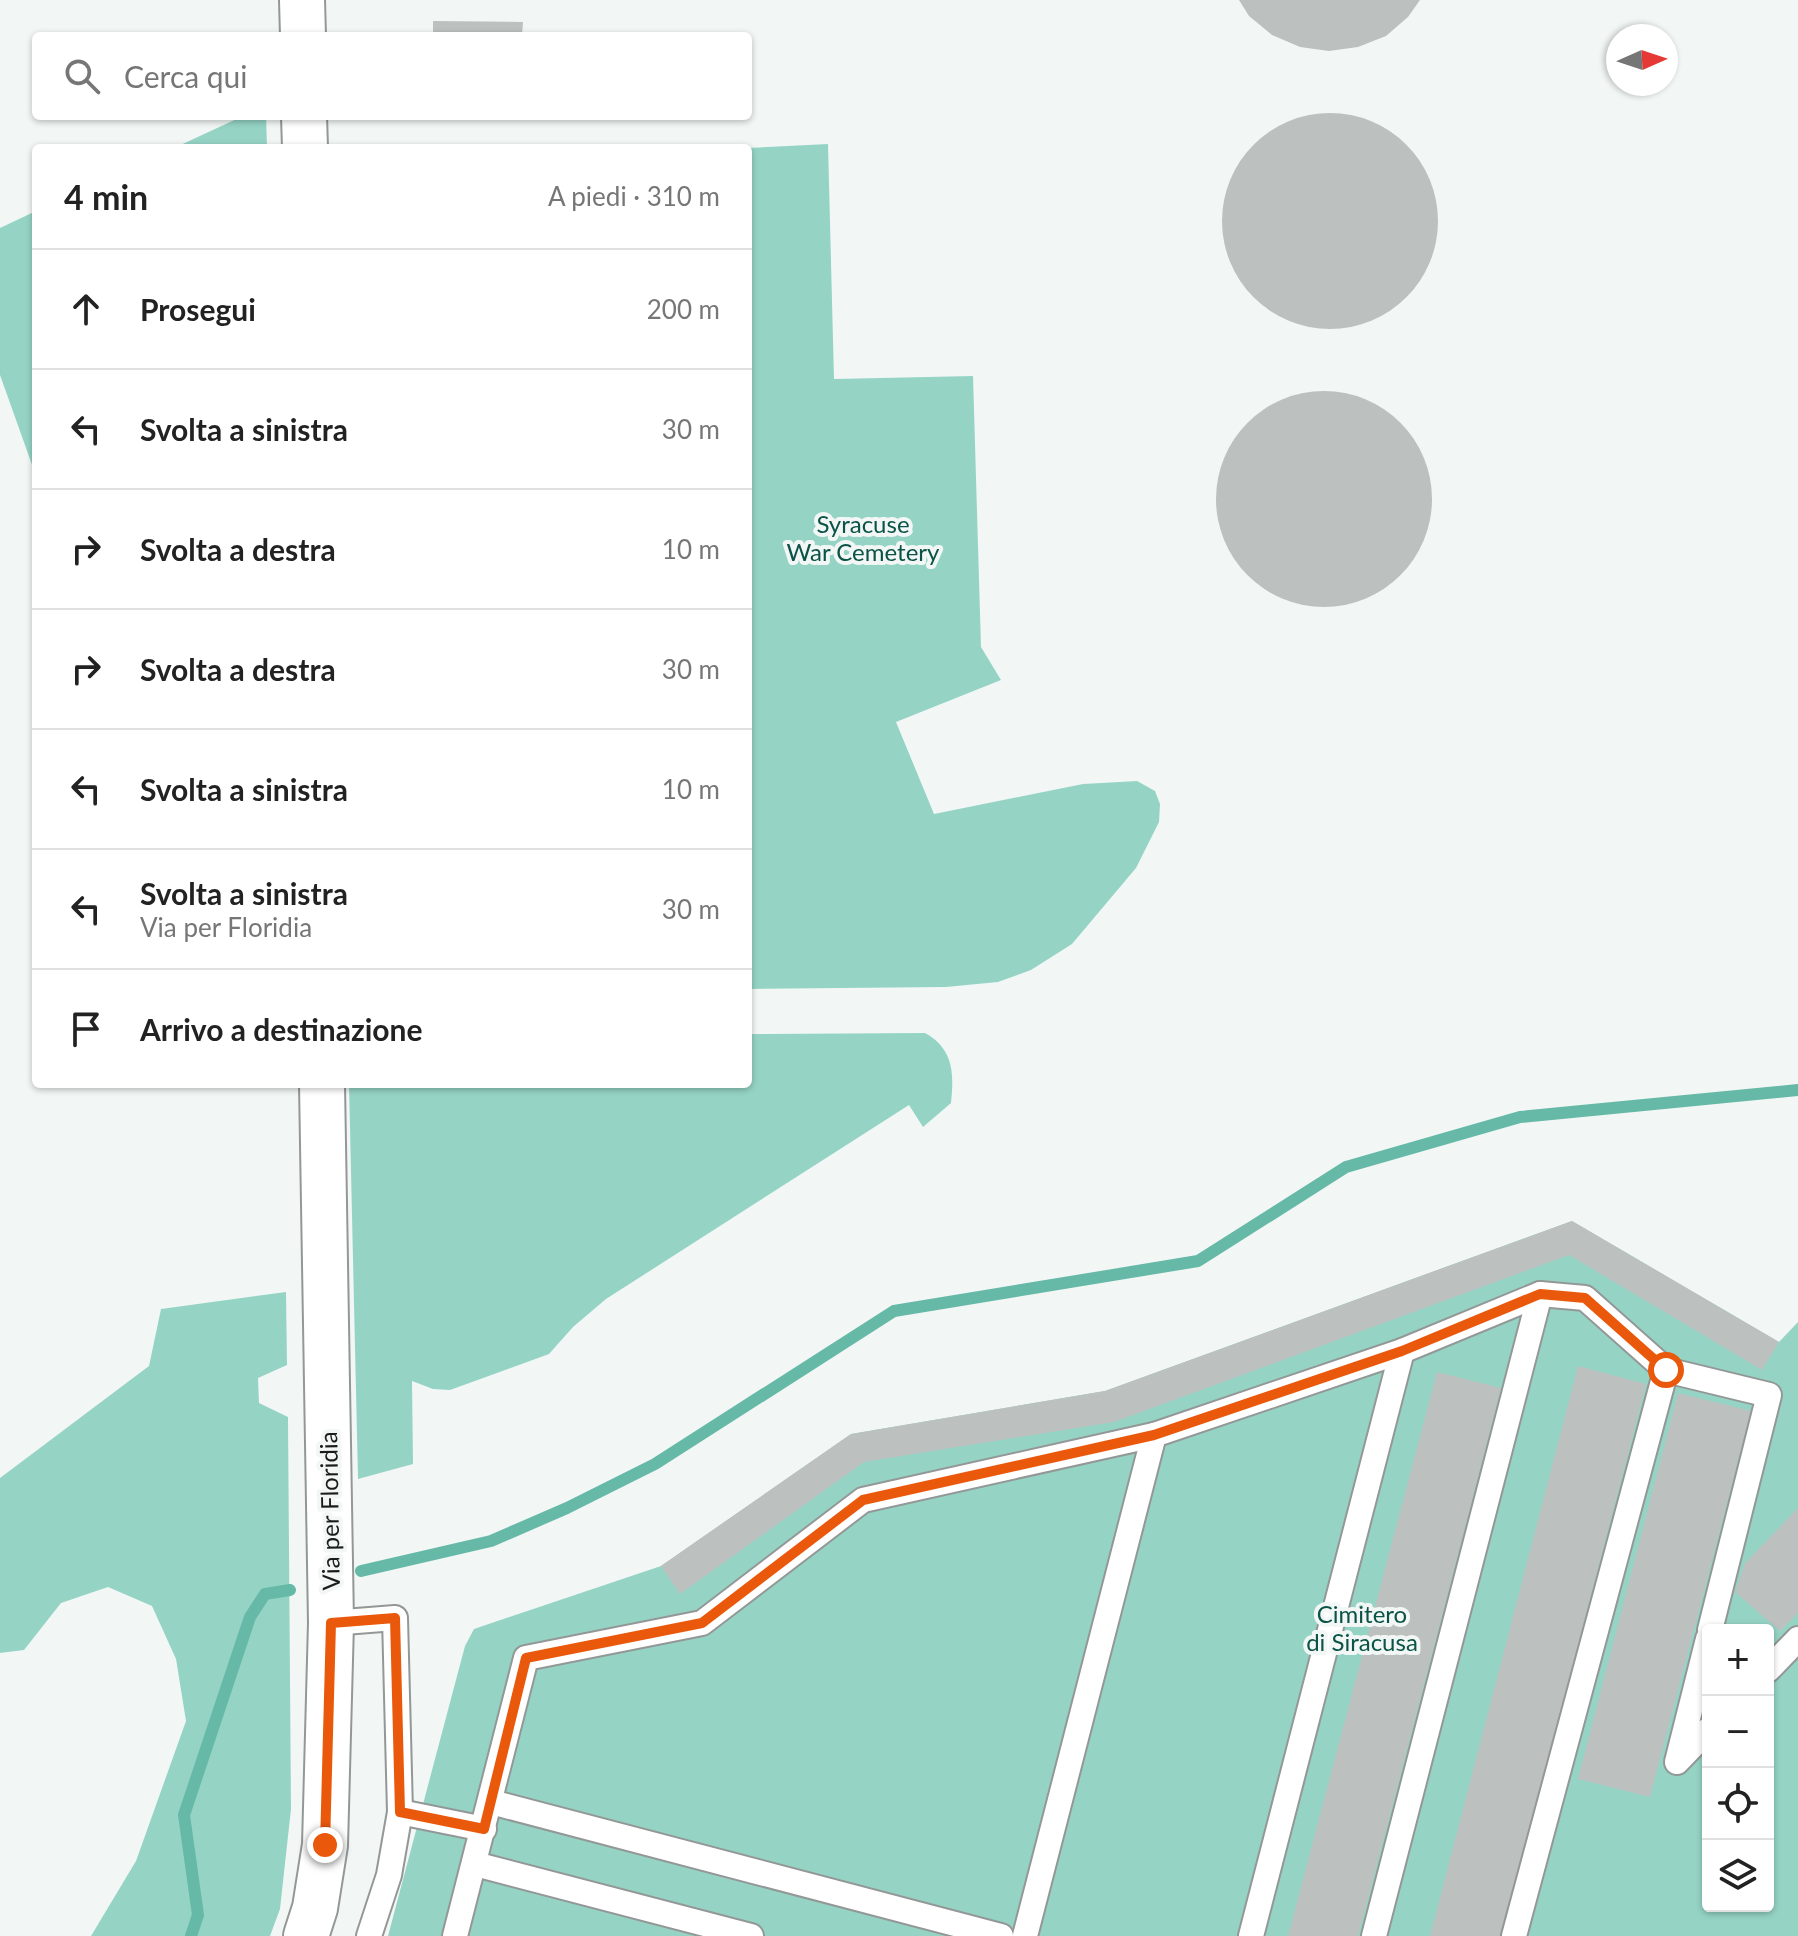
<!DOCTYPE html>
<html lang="it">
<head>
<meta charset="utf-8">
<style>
	body { margin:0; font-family:Lato,sans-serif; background:#f6f6f6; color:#222 }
	.controls { position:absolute; right:24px; bottom:24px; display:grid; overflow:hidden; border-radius:8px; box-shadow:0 2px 6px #0004 }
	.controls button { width:72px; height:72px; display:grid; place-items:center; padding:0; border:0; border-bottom:2px solid #e0e0e0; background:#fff; color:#222; font:40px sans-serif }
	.compass { position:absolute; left:1606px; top:24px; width:72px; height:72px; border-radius:50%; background:#fff; box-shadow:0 2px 6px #0004; rotate:87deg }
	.stop { position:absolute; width:24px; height:24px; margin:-18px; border:6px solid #ea580c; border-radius:50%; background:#fff }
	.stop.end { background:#ea580c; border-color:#fff; box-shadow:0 2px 8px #0008 }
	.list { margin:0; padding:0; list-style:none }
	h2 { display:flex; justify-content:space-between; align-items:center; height:104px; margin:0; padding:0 32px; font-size:34px }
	h2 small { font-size:26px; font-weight:400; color:#767676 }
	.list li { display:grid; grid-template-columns:52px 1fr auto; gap:24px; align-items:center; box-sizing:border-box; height:120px; padding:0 32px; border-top:2px solid #e0e0e0 }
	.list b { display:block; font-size:30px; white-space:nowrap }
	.list p { margin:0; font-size:26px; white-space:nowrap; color:#767676 }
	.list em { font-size:26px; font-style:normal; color:#767676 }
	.icon { flex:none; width:44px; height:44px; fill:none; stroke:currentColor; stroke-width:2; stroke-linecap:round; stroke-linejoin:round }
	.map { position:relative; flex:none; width:1798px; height:1936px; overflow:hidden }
	.search { position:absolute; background:#fff; box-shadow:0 2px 6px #0004; left:32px; top:32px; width:720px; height:88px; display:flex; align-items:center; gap:20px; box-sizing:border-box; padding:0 28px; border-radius:8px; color:#767676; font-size:30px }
	.panel { position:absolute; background:#fff; box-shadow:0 2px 6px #0004; left:32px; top:144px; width:720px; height:944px; border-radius:8px }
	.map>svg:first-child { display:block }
</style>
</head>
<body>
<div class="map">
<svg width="1798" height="1936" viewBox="0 0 1798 1936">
	<rect width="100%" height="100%" fill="#f2f7f6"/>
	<g fill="#95d4c5" fill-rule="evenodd">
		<polygon points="243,116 266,116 267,148 174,148"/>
		<polygon points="828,144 834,379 973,376 981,647 1001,680 896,722 934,814 1083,784 1137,781 1155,791 1160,804 1159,822 1136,868 1072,944 1031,970 998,982 946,987 748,989 748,148"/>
		<polygon points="36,211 36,476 0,375 0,228"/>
		<path d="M 925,1033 C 954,1049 954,1074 951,1103 L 923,1127 L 909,1105 L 606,1299 L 573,1327 L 549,1354 L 450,1390 L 433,1389 L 412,1381 L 413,1464 L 358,1479 L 349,1084 L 748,1084 L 748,1034 Z"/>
		<path d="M 1572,1221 L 1779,1342 L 1798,1322 L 1798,1936 L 388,1936 L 465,1646 L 474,1629 L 661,1566 L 851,1434 L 1105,1391 ZM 1708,1630 L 1768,1630 L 1768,1906 L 1708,1906 Z"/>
		<polygon points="286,1292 287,1365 258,1378 259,1403 288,1417 291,1809 280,1909 270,1936 91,1936 136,1861 186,1721 176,1659 152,1606 108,1587 61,1603 24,1650 0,1653 0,1478 149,1366 161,1309"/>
	</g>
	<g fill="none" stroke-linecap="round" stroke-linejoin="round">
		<g stroke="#67b9a7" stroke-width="12">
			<polyline points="361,1571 491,1541 567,1508 655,1464 894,1311 1198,1261 1346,1167 1520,1117 1798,1090"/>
			<polyline points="191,1936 198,1915 184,1815 250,1617 265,1594 290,1590"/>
		</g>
	</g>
	<g fill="#bcc1c0">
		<polygon points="1239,0 1420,0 1408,17 1386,36 1358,47 1329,51 1300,47 1272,35 1249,16"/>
		<polygon points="433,21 523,22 522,36 390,36 390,32 433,33"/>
		<circle cx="1330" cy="221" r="108"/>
		<circle cx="1324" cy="499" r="108"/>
		<polygon points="1572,1221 1779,1342 1762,1370 1569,1255 1114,1422 864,1462 680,1594 661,1566 851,1434 1105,1391"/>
		<polygon points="1578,1366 1646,1384 1502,1936 1430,1936"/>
		<polygon points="1437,1372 1501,1388 1463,1535 1358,1936 1288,1936"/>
		<polygon points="1678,1393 1751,1411 1650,1797 1578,1779"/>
		<polygon points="1798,1508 1798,1613 1780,1631 1735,1592 1745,1563"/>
	</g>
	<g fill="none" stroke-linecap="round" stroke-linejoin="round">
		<defs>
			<g id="service">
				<polyline points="331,1623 395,1618 400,1812 389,1875 369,1936"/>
				<polyline points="1708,1639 1677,1762 1708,1730"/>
				<polyline points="1768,1670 1798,1639"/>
				<polyline points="491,1802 1001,1936"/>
				<polyline points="400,1812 484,1829"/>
				<polyline points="475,1864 751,1936"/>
				<polyline points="455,1936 526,1658 702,1623 863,1500 1154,1435 1402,1351 1540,1294 1585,1298 1666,1370 1769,1395 1710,1630"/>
				<polyline points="1025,1936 1154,1435"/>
				<polyline points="1251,1936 1402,1351"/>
				<polyline points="1374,1936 1540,1294"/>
				<polyline points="1514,1936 1666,1370"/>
			</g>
			<g id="primary">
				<polyline points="302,0 303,36"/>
				<polyline points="304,116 305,148"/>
				<polyline points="306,1936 315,1908 325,1845 331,1623 322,1084"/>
			</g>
		</defs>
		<use href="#service" stroke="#939897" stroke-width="28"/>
		<use href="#primary" stroke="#939897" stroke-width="48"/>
		<use href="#service" stroke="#fff" stroke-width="24"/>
		<use href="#primary" stroke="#fff" stroke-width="44"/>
	</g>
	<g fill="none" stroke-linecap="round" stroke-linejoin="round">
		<polyline stroke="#ea580c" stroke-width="10" points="325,1845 331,1623 395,1618 400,1812 484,1829 526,1658 702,1623 863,1500 1154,1435 1402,1351 1540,1294 1585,1298 1666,1370"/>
	</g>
	<g text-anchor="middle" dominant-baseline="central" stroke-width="8" stroke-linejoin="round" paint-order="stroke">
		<g font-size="24" fill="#0a5346" stroke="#f2f7f6">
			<text x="863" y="523">Syracuse<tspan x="863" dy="28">War Cemetery</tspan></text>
			<text x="1362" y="1613">Cimitero<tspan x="1362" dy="28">di Siracusa</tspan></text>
		</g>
		<g font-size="24" fill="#1a1c1b" stroke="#f2f7f6">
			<text transform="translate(329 1511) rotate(-91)">Via per Floridia</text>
		</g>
	</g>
</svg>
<div class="controls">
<button>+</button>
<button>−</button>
<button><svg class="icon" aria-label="locate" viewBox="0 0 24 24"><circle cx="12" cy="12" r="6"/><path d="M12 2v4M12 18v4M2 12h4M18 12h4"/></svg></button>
<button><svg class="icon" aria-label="layers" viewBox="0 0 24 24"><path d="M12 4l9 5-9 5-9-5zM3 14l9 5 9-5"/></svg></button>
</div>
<svg class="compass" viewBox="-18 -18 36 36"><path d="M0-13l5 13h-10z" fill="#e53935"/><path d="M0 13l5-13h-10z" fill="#767676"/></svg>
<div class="stop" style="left:1666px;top:1370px"></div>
<div class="stop end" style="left:325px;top:1845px"></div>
<div class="search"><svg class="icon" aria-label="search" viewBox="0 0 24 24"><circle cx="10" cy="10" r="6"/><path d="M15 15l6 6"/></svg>Cerca qui</div>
<section class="panel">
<h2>4 min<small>A piedi · 310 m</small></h2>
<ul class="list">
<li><svg class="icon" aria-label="ahead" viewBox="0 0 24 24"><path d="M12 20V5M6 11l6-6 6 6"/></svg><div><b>Prosegui</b></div><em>200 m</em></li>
<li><svg class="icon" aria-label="left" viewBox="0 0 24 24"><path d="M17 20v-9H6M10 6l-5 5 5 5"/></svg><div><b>Svolta a sinistra</b></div><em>30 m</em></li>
<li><svg class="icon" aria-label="right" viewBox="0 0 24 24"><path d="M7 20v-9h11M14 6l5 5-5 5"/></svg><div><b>Svolta a destra</b></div><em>10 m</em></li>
<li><svg class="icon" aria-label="right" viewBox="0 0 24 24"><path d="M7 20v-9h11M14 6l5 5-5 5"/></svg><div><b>Svolta a destra</b></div><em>30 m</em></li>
<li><svg class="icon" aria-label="left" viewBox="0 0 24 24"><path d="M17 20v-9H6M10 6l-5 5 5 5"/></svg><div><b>Svolta a sinistra</b></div><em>10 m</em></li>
<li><svg class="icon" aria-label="left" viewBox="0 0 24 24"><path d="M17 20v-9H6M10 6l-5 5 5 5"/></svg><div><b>Svolta a sinistra</b><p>Via per Floridia</p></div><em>30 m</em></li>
<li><svg class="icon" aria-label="arrive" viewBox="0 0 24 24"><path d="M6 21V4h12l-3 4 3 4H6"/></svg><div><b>Arrivo a destinazione</b></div></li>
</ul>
</section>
</div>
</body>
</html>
